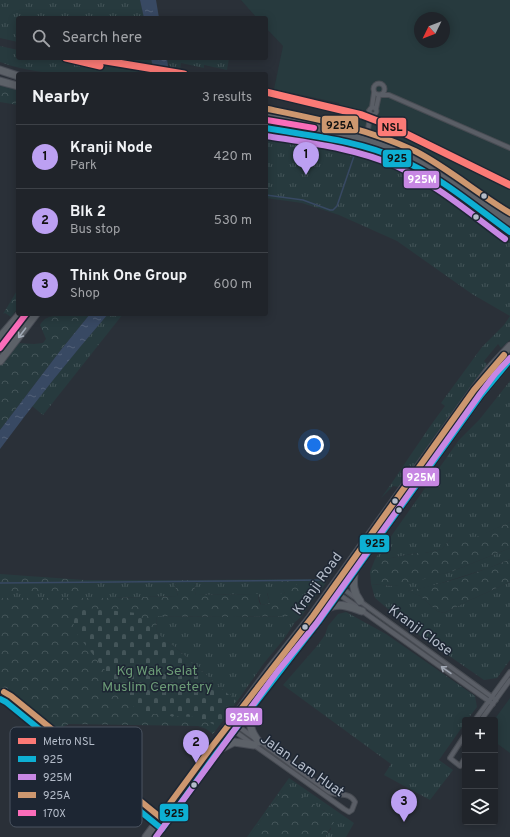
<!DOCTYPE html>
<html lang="en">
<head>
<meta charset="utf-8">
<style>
	body { margin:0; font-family:Overpass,sans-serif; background:#282c32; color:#f1f3f6 }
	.controls { position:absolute; right:12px; bottom:12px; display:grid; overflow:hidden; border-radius:4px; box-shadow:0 2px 10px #0003 }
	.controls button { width:36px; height:36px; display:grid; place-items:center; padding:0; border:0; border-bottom:1px solid #3d4147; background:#20242a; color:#f1f3f6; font:20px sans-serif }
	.compass { position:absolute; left:414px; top:12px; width:36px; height:36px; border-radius:50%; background:#20242a; box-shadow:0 2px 10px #0003; rotate:227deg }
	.you { position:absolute; left:314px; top:445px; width:14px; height:14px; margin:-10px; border:3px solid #fff; border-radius:50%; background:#1a73e8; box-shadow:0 0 0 6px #1a73e833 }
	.badge { display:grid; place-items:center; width:26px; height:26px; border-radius:50%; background:#bca0f2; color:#111; font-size:13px; font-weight:700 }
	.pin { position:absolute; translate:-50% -33px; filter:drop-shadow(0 1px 2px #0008) }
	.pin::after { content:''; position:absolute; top:21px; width:14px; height:12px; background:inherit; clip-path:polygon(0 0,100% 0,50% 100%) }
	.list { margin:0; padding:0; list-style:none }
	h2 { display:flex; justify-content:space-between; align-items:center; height:52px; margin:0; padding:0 16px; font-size:17px }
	h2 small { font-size:13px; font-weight:400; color:#a2a4a8 }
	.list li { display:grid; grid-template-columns:26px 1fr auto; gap:12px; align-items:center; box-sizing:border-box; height:64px; padding:0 16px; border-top:1px solid #3d4147 }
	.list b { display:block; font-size:15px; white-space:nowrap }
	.list p { margin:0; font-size:13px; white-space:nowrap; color:#a2a4a8 }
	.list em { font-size:13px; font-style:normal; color:#a2a4a8 }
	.icon { flex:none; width:22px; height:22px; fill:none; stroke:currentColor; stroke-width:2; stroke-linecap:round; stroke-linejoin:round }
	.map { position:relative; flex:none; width:510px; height:837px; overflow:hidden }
	.search { position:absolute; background:#20242a; box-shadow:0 2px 10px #0003; left:16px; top:16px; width:252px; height:44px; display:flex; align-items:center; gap:10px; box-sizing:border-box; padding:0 14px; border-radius:4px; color:#a2a4a8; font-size:15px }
	.panel { position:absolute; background:#20242a; box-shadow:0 2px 10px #0003; left:16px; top:72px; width:252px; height:244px; border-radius:4px }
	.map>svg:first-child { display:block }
</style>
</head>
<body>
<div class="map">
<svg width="510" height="837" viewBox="0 0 510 837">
	<defs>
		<pattern id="grass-tufts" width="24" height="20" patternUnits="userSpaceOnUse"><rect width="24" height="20" fill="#273a3e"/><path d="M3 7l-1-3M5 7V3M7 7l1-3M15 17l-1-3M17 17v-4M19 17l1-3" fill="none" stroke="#445559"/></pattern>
		<pattern id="forest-crowns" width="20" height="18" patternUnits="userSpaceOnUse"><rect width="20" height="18" fill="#273a3e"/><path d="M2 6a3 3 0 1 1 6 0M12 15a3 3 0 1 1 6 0" fill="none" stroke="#445559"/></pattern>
		<pattern id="cemetery-stones" width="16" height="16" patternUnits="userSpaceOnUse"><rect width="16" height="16" fill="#273a3e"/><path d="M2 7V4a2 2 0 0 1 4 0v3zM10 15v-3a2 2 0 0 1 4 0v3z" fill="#445559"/></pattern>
		<pattern id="water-ripples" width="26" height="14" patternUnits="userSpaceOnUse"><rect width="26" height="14" fill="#384963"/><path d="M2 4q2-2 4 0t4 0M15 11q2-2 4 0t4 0" fill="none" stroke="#526178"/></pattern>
	</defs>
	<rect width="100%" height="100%" fill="#2a3038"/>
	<g fill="url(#grass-tufts)">
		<polygon points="0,0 140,0 144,18 18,18 18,42 0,38"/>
		<path d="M 0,46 L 18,50 L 18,58 L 52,58 L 63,61 L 64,58 L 151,58 L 154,74 C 103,74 49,80 0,62 Z"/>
		<polygon points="167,58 229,58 227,70 204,65 204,68 181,63 180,71 170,69"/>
		<path d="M 266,137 L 281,139 L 281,142 L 316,149 L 317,143 L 339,143 L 345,144 L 348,151 L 351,151 L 357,148 L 406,166 L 432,183 L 469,207 L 475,214 L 475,216 L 479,219 L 481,218 L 487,220 L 510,236 L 510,340 L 501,348 L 498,344 L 484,361 L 487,364 L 483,371 L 399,487 L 393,486 L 381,498 C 403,468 422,436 445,406 L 441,403 L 482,347 L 504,325 L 510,316 L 472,294 L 397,241 L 339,215 L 302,203 L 266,198 Z"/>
		<polygon points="108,314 123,314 43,415 32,406 71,357"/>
		<polygon points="510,381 510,522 463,544 452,537 442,549 425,553 417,553 386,559 375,559 459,440 479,420"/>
		<polygon points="510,548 510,559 489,568 432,586 408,591 420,596 437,611 444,613 468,601 510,582 510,660 497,678 484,680 419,635 375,598 371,584 394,586 453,571"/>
		<path d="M 326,579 L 324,581 L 326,583 L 309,605 L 304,598 L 283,589 L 285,594 L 267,593 L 270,604 L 261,605 L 258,594 L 196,595 C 194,590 194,584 198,580 Z"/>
		<polygon points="84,580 177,580 175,586 178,596 113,598 0,598 0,592 83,592"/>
		<polygon points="346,612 386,634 475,696 477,707 467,720 465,720 465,723 439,760 453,770 430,800 384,775 391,764 283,685 317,646 325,635 328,626 338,614"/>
		<polygon points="156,616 230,617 289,616 295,622 284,639 264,663 231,710 220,703 222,689 175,647 163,639 157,632"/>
		<polygon points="289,778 354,823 346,837 325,837 331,829 325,811 283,790 249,837 247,837"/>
	</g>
	<g fill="url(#forest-crowns)">
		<polygon points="0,83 18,89 18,105 0,102"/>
		<polygon points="18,289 18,308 11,317 5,313 3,314"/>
		<path d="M 58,314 L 90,314 L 60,351 L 0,430 L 0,365 L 17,343 L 34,344 L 43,343 L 46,339 L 40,325 C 44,318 49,316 57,316 Z"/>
		<polygon points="510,522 510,548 453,571 406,584 394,586 371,584 370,572 375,559 386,559 417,553 425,553 442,549 452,537 463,543"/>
		<path d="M 510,559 L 510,582 L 468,601 L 444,613 L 437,611 L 420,596 L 407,591 C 442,584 477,574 510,559 Z"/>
		<polygon points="0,574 84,580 84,592 0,592"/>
		<path d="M 177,580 L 198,580 C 194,584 194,590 196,595 L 258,594 L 259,602 L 261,605 L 270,604 L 267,592 L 268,591 L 285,594 L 283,589 L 275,587 L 275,581 L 294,581 L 309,605 L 301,617 L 295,622 L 289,616 L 230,617 L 156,616 L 157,632 L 163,639 L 175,647 L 222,689 L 231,695 L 233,707 L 223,701 L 220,703 L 231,710 L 213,734 L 206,729 L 198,726 L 69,724 L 54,731 L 3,691 L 0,690 L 0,598 L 113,598 L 178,596 L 175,586 Z"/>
		<polygon points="288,789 296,792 332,816 334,822 325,837 249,837 283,790"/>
	</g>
	<polygon fill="url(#cemetery-stones)" points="76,607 137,613 153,630 236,701 219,725 215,725 197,717 169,716 137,711 73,629"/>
	<g fill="#273a3e" fill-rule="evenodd">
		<path d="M 241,0 L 510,0 L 510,213 L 491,202 L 418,152 L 335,126 L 339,103 L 274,89 L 283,46 L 266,28 L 266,18 L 257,18 ZM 420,18 L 444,18 L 444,42 L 420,42 Z"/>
		<polygon points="510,698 510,753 495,742 495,720 494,720"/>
	</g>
	<g fill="url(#water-ripples)">
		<polygon points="140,0 156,0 159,18 144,18"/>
		<polygon points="151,58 167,58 169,74 154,74"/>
		<path d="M 90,314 L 108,314 C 70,358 34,403 0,449 L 0,430 L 60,351 Z"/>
	</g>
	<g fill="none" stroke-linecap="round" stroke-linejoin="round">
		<g stroke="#384963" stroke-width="1.5">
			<polyline points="266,195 303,200 330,210 333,210 337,206 354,156"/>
			<polyline points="0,583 325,580"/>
		</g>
		<defs>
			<g id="minor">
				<circle cx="379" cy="89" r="5.5"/>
				<polyline points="381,95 389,95 510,148"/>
				<polyline points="372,107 374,93"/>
				<circle cx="373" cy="111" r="3.5"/>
				<polyline points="376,109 379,95"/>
				<polyline points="366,141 370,117 369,111"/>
				<polyline points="335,583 496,700"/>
				<polyline points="331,589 356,606"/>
				<polyline points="361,610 493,704"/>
				<polyline points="475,720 510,672"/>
				<polyline points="481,720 510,680"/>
				<polyline points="232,722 253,737"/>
				<path d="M 233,730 L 344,809 L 349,812 L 352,810 L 355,802 C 349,791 339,797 329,792 L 259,741"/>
				<polyline points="465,735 450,758 460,766 465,758"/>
			</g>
			<polyline id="tertiary" points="0,699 6,702 162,829"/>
			<g id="primary">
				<polyline points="0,70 18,76"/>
				<polyline points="0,81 18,86"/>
				<path d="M 266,117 C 312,126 371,138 412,159 C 447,178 476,203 510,222"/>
				<path d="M 266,128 C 311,136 358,140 400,159 C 440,177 474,207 510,232"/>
				<polyline points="0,337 20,314"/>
				<polyline points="0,361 36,314"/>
				<path d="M 354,574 C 353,584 353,592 360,601"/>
				<path d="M 328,608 C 340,602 350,607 362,611"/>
				<path d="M 253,707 C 250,723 248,729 259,742"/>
				<polyline points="222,748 234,742 254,745"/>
				<polyline points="146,837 271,667 309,619 474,389 489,369 510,346"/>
				<polyline points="156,837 230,735 319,621 481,395 510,360"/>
			</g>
		</defs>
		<use href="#minor" stroke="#484c53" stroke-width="6"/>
		<use href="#tertiary" stroke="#484c53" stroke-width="7"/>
		<use href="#primary" stroke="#484c55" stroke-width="9"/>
		<use href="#minor" stroke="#5a5e66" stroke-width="4"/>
		<use href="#tertiary" stroke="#5a5e66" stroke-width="5"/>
		<use href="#primary" stroke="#5c6168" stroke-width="7"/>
		<defs>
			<polyline id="rail" points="471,169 493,177"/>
		</defs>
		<use href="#rail" stroke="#595d64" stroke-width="3"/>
		<use href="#rail" stroke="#1d2633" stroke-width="1.5" stroke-dasharray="4.5" stroke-linecap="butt"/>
		<defs>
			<g id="bus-1">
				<path d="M 266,128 C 311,136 357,140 399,159 C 440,176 474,206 510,232"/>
				<polyline points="0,699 6,702 162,829 216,754 319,621 481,395 510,360"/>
			</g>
			<g id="bus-2">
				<path d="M 266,136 C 310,143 355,148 396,166 C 436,184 470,213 505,239"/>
				<polyline points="156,837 277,672 316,624 480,394 495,374 510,358"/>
			</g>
			<g id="bus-3">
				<path d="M 268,109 C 317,119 369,129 415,151 C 448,168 478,194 510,213"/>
				<polyline points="4,692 11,696 160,817 210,749 313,616 474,390 504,355"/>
			</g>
			<g id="bus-4">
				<polyline points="267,120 314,128"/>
				<polyline points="0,348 26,314"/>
			</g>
		</defs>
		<use href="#bus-1" stroke="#1d2633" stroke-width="9"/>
		<use href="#bus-2" stroke="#1d2633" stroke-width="9"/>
		<use href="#bus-3" stroke="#1d2633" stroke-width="9"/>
		<use href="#bus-4" stroke="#1d2633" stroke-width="9"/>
		<use href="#bus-1" stroke="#0dafd3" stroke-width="6"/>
		<use href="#bus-2" stroke="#c787e3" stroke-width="6"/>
		<use href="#bus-3" stroke="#cd976f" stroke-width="6"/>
		<use href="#bus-4" stroke="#fb6dba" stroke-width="6"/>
		<defs>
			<g id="metro-1">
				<polyline points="66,58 100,66"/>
				<polyline points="88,58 184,74"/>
				<polyline points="266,92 362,115 388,125 510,185"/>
			</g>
		</defs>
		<use href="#metro-1" stroke="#1d2633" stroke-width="10"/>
		<use href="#metro-1" stroke="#fc7a76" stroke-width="7"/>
	</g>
	<defs><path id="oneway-shaft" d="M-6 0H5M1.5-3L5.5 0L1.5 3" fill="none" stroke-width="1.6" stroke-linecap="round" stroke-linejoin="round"/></defs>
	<use stroke="#a2aab6" href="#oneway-shaft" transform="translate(22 333) rotate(127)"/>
	<use stroke="#a2a9b5" href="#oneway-shaft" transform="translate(446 670) rotate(-145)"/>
	<g fill="#b4bcc9" stroke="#1d2633" stroke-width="1.5">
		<circle cx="484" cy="196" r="3.5"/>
		<circle cx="476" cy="217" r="3.5"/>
		<circle cx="395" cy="501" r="3.5"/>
		<circle cx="399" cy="510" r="3.5"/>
		<circle cx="305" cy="627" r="3.5"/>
		<circle cx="194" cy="785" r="3.5"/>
	</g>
	<g text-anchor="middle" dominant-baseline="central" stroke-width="3" stroke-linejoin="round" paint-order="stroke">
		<g font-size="14" fill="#b4bcc9" stroke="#1d2633">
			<text transform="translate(318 584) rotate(-54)">Kranji Road</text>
			<text transform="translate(420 631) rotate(36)">Kranji Close</text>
			<text transform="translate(302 766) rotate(35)">Jalan Lam Huat</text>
		</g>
		<g font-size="14" fill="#6b9a76" stroke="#1d2633">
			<text x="157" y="671">Kg Wak Selat<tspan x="157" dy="16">Muslim Cemetery</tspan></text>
		</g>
	</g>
	<rect x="10" y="727" width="132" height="100" rx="6" fill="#1d2633" stroke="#4a5360" stroke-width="1"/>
	<rect x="18" y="738" width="18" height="6" fill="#fc7a76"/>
	<rect x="18" y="756" width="18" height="6" fill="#0dafd3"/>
	<rect x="18" y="774" width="18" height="6" fill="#c787e3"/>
	<rect x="18" y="792" width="18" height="6" fill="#cd976f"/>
	<rect x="18" y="810" width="18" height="6" fill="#fb6dba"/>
	<g font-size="11" fill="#b4bcc9">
		<text x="43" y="745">Metro NSL</text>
		<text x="43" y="763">925</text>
		<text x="43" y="781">925M</text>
		<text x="43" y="799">925A</text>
		<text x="43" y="817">170X</text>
	</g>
	<g stroke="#1d2633" stroke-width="1.5">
		<rect x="321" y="115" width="38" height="19" rx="4" fill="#cd976f"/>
		<rect x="377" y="117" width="30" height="20" rx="4" fill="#fc7a76"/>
		<rect x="382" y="149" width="30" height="19" rx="4" fill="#0dafd3"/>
		<rect x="403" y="170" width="37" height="19" rx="4" fill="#c787e3"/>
		<rect x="402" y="467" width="38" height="20" rx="4" fill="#c787e3"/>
		<rect x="359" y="534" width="31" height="19" rx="4" fill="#0dafd3"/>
		<rect x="225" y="707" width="38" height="19" rx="4" fill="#c787e3"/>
		<rect x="159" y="803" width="30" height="19" rx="4" fill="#0dafd3"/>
	</g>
	<g font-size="11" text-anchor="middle" font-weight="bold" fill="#fff">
		<text x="422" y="183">925M</text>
		<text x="421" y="481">925M</text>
		<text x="244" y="721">925M</text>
	</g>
	<g font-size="11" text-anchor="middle" font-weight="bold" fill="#111">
		<text x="340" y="129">925A</text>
		<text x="392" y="131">NSL</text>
		<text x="397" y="162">925</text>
		<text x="375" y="547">925</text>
		<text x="174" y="817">925</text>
	</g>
</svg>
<div class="controls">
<button>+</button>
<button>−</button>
<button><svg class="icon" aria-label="layers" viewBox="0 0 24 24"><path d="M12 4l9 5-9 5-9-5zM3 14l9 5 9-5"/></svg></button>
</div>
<svg class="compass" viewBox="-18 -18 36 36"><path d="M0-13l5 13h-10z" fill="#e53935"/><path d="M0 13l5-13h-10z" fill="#a2a4a8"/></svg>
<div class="you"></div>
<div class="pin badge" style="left:306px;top:175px">1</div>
<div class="pin badge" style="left:196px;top:763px">2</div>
<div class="pin badge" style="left:404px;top:822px">3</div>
<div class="search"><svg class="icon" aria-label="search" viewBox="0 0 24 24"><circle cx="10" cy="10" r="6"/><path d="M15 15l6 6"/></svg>Search here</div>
<section class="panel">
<h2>Nearby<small>3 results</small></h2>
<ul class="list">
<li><span class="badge">1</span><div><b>Kranji Node</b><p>Park</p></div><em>420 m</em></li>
<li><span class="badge">2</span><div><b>Blk 2</b><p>Bus stop</p></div><em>530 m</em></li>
<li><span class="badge">3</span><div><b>Think One Group</b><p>Shop</p></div><em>600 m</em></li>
</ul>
</section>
</div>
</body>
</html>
